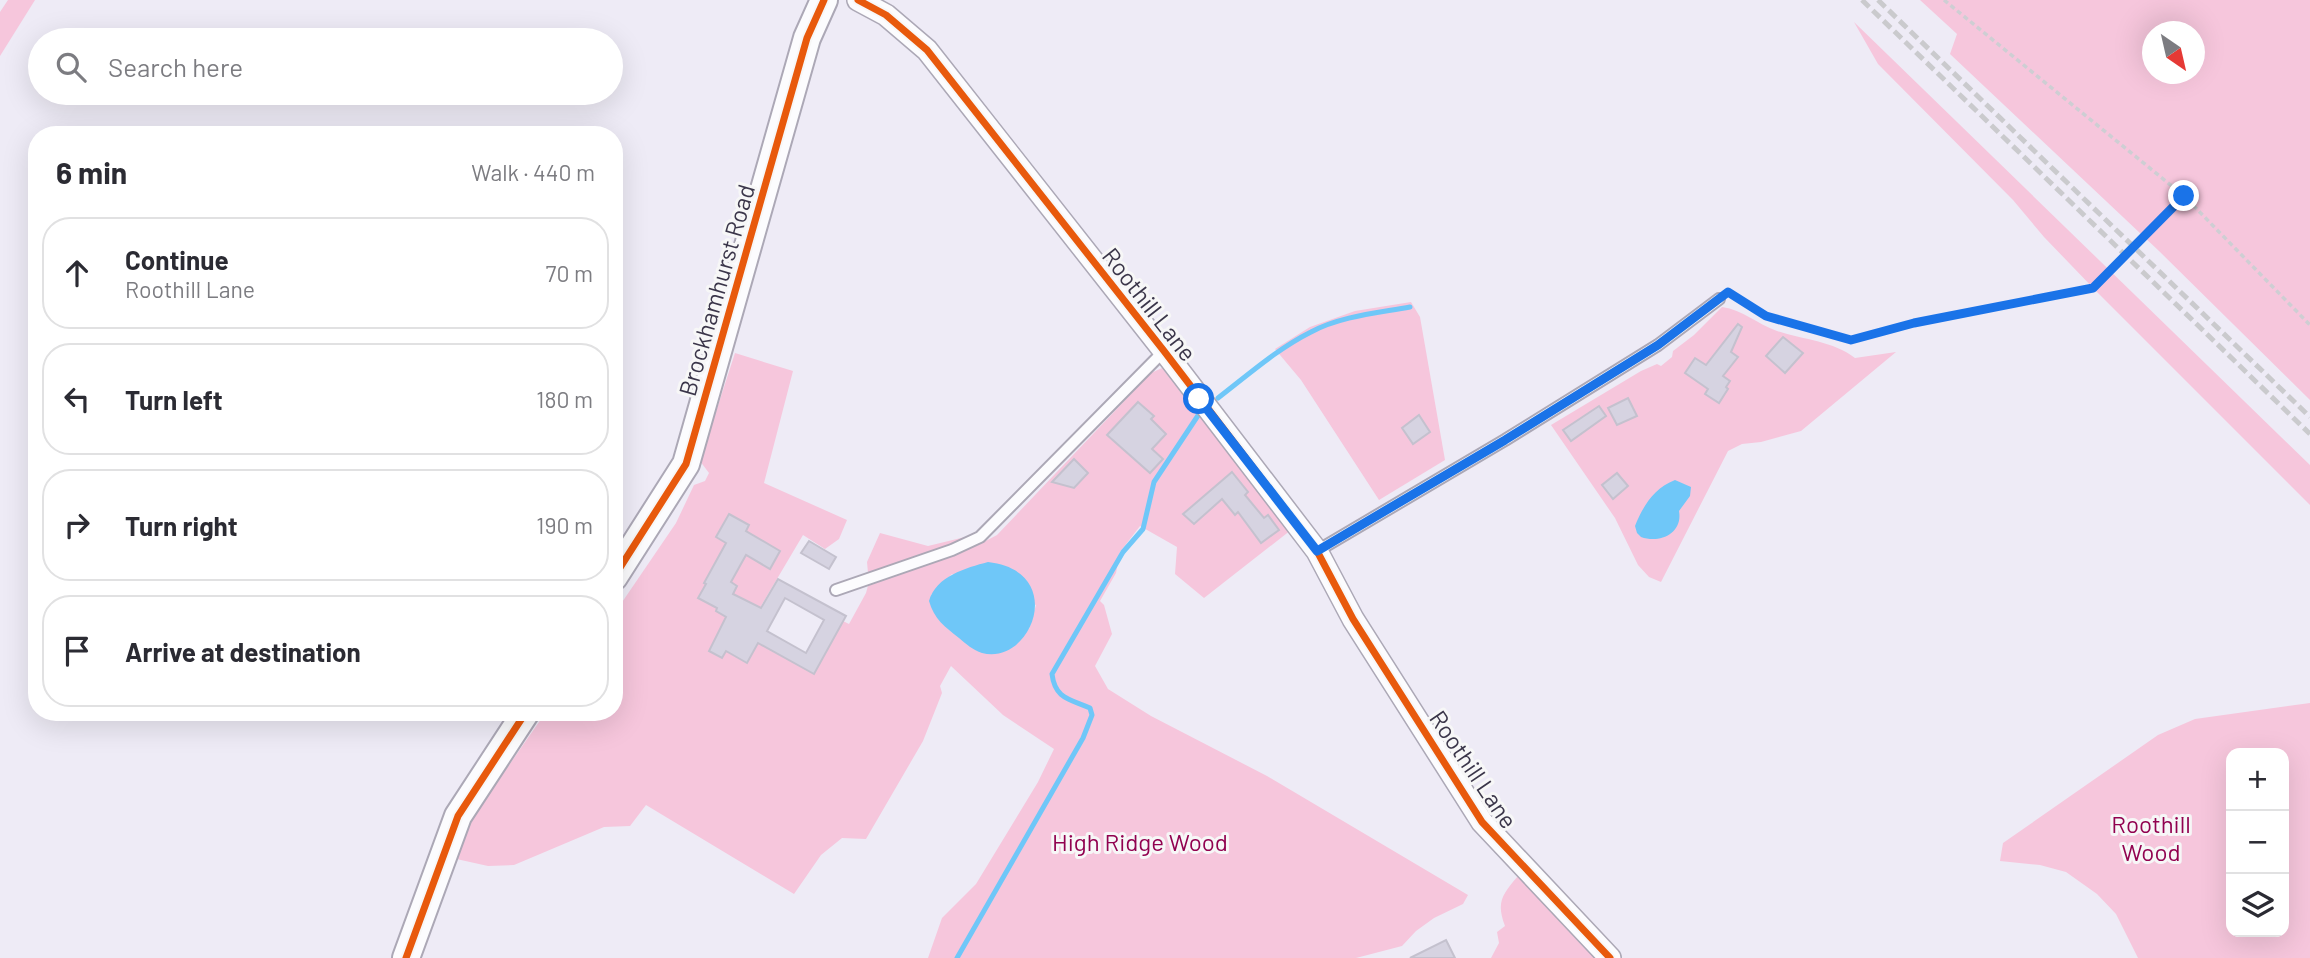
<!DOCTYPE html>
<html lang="en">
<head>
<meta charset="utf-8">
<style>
	body { margin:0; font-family:Barlow,sans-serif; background:#f7f7f7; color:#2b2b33 }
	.controls { position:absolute; right:21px; bottom:21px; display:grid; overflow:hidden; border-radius:14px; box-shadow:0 7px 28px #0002 }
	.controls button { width:63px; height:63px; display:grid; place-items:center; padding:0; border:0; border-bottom:2px solid #e1e1e2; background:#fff; color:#2b2b33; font:35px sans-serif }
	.compass { position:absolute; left:2142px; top:21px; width:63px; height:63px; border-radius:50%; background:#fff; box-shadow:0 7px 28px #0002; rotate:146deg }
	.stop { position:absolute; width:21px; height:21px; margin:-16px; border:5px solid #1a73e8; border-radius:50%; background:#fff }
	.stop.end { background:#1a73e8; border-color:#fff; box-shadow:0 2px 7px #0008 }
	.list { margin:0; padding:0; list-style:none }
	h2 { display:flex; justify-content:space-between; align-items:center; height:91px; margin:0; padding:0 28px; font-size:30px }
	h2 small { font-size:23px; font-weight:400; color:#7c7c81 }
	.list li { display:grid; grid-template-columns:46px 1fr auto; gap:21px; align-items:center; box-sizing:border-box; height:112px; margin:0 14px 14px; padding:0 14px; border:2px solid #e1e1e2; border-radius:28px }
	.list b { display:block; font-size:26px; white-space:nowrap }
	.list p { margin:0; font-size:23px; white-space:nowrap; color:#7c7c81 }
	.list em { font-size:23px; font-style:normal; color:#7c7c81 }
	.icon { flex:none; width:38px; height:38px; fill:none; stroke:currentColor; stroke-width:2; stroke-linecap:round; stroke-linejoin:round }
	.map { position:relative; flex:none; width:2310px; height:958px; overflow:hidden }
	.search { position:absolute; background:#fff; box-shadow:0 7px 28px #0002; left:28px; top:28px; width:595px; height:77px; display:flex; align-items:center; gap:18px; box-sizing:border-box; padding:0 24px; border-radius:38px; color:#7c7c81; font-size:26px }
	.panel { position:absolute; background:#fff; box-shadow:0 7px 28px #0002; left:28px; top:126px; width:595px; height:595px; border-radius:28px }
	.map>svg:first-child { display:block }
</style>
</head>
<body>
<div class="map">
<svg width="2310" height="958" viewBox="0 0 2310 958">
	<rect width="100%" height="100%" fill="#eeebf6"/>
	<g fill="#f6c6dc" fill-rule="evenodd">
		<polygon points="8,0 35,0 0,56 0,12"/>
		<path d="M 1920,0 L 2310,0 L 2310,400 L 2159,251 L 1950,54 L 1957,34 ZM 2152,32 L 2194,32 L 2194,74 L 2152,74 Z"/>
		<polygon points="1854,22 2310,465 2310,505 2097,292 2044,237 2013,200 1878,64"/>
		<polygon points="1411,302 1420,317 1445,460 1379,500 1301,380 1275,349 1310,327 1355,311"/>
		<path d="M 1722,307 C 1743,310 1757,324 1777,331 C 1804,340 1833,341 1855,358 L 1896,352 L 1801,431 L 1761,442 L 1742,444 L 1728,451 L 1661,582 L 1649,577 L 1638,565 L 1615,518 L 1551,425 L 1641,371 L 1657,364 L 1661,366 L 1672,357 L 1673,351 L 1694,335 Z"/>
		<path d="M 735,353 L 793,371 L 764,483 L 847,520 L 839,539 L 825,549 L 803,535 L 732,655 L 747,663 L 758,643 L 814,674 L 843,621 L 849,624 L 866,593 L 869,582 L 978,545 L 997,535 L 1151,373 L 1162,368 L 1186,399 L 1199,411 L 1291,530 L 1204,598 L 1175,574 L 1177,547 L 1140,526 L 1120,552 L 1116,573 L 1100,601 L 1104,605 L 1112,634 L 1095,666 L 1108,689 L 1151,716 L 1267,776 L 1468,895 L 1463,904 L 1434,918 L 1416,931 L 1402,946 L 1356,958 L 928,958 L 942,918 L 976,884 L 1038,782 L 1054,749 L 1003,715 L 951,666 L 940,686 L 942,693 L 923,741 L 866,839 L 842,838 L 821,855 L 794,894 L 646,805 L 630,826 L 604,827 L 514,865 L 488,866 L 452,858 L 470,821 L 546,712 L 614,712 L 614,614 L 676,523 L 694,485 L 705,481 L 709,473 L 700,461 ZM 952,574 L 1036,605 L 1029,629 L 931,595 Z"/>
		<polygon points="880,533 928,546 965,537 955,543 868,573 867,562"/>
		<path d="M 2310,703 L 2310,958 L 2138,958 L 2116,914 L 2097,894 L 2066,872 L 2040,865 L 2000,861 L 2003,843 L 2158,735 L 2195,719 ZM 2231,753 L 2284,753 L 2284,932 L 2231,932 Z"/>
		<path d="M 1518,876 L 1599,958 L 1491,958 L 1499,943 L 1497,932 L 1505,926 C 1496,902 1502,895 1518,876 Z"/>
	</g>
	<g fill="#6fc7f8">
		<path d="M 1675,480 L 1691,487 L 1690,496 L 1679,511 C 1683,533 1660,544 1641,537 L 1637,533 L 1635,526 C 1643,506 1654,488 1675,480 Z"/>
		<path d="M 988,562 C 1068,571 1032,666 982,653 C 973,650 966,644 959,638 C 945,627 934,619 929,601 C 936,576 966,568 988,562 Z"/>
	</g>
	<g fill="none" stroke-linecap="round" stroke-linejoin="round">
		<g stroke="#6fc7f8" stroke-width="5">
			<path d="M 1218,398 C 1248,375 1277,349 1311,332 C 1341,316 1378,313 1410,307"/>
			<path d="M 957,958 L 1083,738 L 1092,715 L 1090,708 C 1070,699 1055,699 1052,674 L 1123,552 L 1143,529 L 1154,482 L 1199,414"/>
		</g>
	</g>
	<g fill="#d6d3e1" stroke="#c4c1ce" stroke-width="2" fill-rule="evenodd">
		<polygon points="1738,324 1742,327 1731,352 1738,357 1723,376 1730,381 1726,387 1728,389 1719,403 1705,394 1708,389 1685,373 1695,358 1706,365"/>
		<polygon points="1783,337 1803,353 1785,373 1766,356"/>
		<polygon points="1628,398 1637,416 1617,425 1608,408"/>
		<polygon points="1138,402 1154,416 1151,419 1166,434 1152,449 1163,459 1150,473 1107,435"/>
		<polygon points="1599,406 1606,416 1571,441 1563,430"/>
		<polygon points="1419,415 1430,432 1413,444 1402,428"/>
		<polygon points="1074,459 1088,473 1074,488 1052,482"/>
		<polygon points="1232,472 1248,492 1245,495 1264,518 1268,515 1279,530 1261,543 1238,512 1235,515 1222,499 1194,524 1183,514"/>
		<polygon points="1617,473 1628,486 1613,499 1602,485"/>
		<path d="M 729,514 L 749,525 L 746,531 L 780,551 L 770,569 L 746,555 L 731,582 L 737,586 L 733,594 L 761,608 L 778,579 L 846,616 L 814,674 L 758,643 L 747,663 L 726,651 L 722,658 L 709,651 L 726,617 L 716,611 L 717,608 L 698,598 L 706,584 L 704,583 L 726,543 L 716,537 ZM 785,598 L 824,620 L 806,653 L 767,631 Z"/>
		<polygon points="809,541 836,557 829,569 801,553"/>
		<polygon points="1446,940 1455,958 1410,958"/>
	</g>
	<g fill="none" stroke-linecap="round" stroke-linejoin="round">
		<defs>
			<g id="service">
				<polyline points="1317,551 1505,440 1658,345 1719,299"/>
				<polyline points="836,590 952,550 980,537 1164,351"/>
			</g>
			<polyline id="minor" points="858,0 886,15 927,50 1164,351 1317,551 1353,619 1482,822 1610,958"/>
			<g id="tertiary">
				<polyline points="614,577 686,464 807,38 824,0"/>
				<polyline points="406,958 458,816 526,712"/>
			</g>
		</defs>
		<use href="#service" stroke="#aca8b6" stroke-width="14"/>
		<use href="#minor" stroke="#aca8b6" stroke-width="24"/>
		<use href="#tertiary" stroke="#aca8b6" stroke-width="30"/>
		<g stroke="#ceced3" stroke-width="3.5" stroke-dasharray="5 3.5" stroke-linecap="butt">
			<polyline points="1944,0 2184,196 2310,325"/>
			<polyline points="2168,214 2184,196"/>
			<polyline points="1732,295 1766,316 1851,340 1914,323 2093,288"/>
		</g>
		<use href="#service" stroke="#fcfcfe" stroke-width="10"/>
		<use href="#minor" stroke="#fcfcfe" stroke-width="21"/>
		<use href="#tertiary" stroke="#fcfcfe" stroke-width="26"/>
		<g stroke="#cacacd" stroke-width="5" stroke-dasharray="10 5" stroke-linecap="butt">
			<polyline points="1862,0 2310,434"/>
			<polyline points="1878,0 2310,417"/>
		</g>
		<polyline stroke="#ceced3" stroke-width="3.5" stroke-dasharray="5 3.5" stroke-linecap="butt" points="2093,288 2168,214"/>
		<defs>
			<g id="cycleway">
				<polyline points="858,0 886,15 927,50 1164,351 1317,551 1353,619 1482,822 1610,958"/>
				<polyline points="614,577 686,464 807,38 824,0"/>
				<polyline points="406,958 458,816 526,712"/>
			</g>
		</defs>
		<use href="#cycleway" stroke="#f7f7f7" stroke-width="11"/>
		<use href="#cycleway" stroke="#e8590c" stroke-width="7"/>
	</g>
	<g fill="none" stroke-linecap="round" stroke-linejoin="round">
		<polyline stroke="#1a73e8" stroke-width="9" points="1199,399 1317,551 1505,440 1658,345 1728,292 1766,316 1851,340 1914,323 2093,288 2184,196"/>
	</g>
	<g text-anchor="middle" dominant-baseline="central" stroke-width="6" stroke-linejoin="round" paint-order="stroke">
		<g font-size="24" fill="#3b364a" stroke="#f7f7f7">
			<text transform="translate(716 290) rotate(-74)">Brockhamhurst Road</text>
			<text transform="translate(1150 304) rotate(52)">Roothill Lane</text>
			<text transform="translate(1474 769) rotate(56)">Roothill Lane</text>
		</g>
		<g font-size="24" fill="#910250" stroke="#f7f7f7">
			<text x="2151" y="823">Roothill<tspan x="2151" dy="28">Wood</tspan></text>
			<text x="1140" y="841">High Ridge Wood</text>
		</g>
	</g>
</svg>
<div class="controls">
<button>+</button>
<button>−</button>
<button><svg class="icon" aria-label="layers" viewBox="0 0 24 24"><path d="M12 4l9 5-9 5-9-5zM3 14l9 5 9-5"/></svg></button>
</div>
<svg class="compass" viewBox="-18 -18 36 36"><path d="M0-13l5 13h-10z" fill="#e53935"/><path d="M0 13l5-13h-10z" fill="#7c7c81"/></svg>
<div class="stop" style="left:1199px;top:399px"></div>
<div class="stop end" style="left:2184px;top:196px"></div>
<div class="search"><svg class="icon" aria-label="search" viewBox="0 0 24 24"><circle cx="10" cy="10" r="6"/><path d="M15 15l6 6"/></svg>Search here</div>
<section class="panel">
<h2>6 min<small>Walk · 440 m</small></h2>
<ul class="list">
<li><svg class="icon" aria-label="ahead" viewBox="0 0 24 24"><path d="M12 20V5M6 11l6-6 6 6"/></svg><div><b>Continue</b><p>Roothill Lane</p></div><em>70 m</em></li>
<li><svg class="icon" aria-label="left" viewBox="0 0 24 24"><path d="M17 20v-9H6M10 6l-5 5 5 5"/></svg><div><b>Turn left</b></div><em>180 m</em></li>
<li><svg class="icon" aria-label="right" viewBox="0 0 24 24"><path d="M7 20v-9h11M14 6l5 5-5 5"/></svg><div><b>Turn right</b></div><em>190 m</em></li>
<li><svg class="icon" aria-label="arrive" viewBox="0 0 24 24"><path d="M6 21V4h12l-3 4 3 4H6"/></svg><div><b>Arrive at destination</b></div></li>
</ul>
</section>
</div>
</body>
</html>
